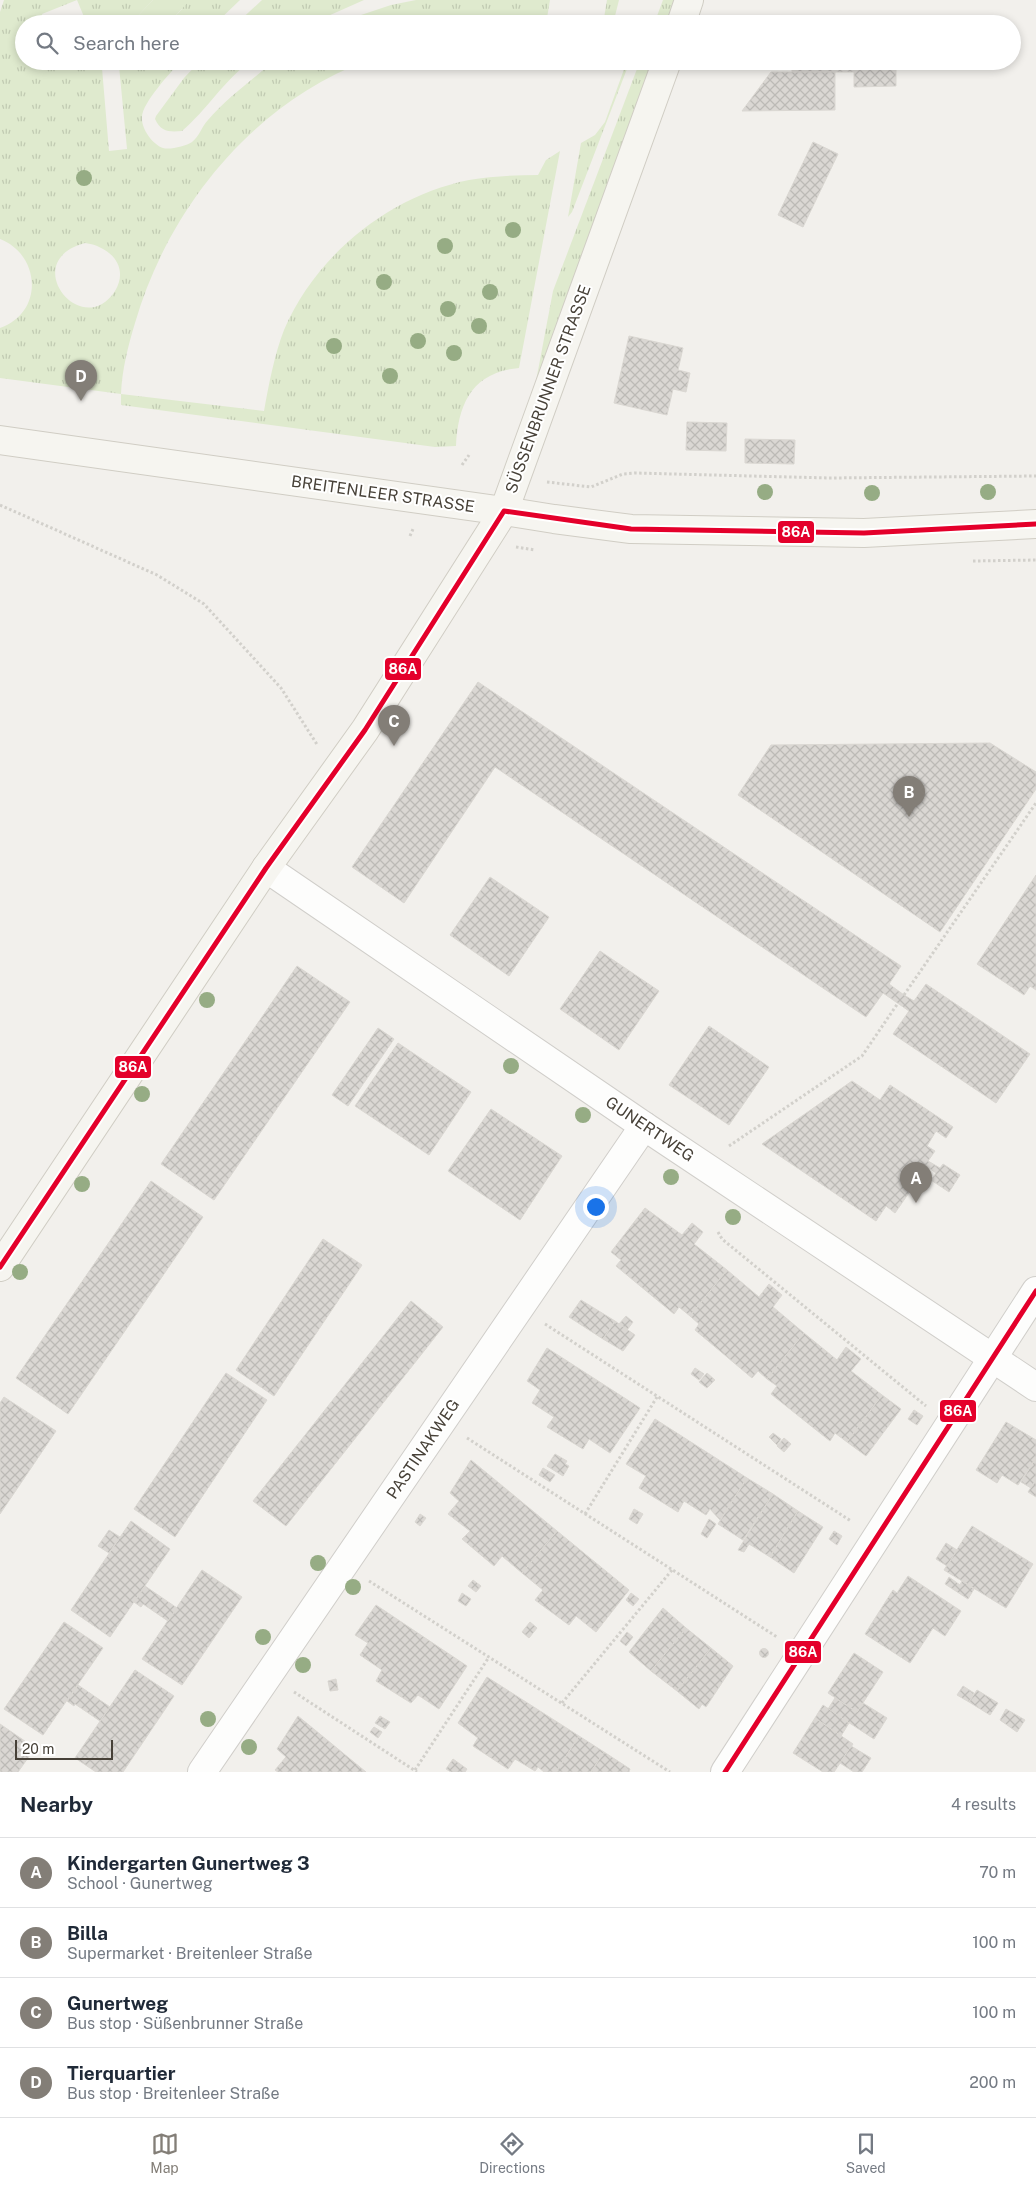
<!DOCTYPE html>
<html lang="en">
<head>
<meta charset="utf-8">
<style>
	body { margin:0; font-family:"Public Sans",sans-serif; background:#f6f6f7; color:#1f2937 }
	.scale { position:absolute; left:15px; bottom:12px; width:98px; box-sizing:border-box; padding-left:5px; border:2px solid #474138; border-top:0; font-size:14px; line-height:18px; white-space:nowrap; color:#474138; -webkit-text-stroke:4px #fff; paint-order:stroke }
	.you { position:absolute; left:595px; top:1206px; width:18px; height:18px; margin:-12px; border:4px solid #fff; border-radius:50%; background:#1a73e8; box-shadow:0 0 0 8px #1a73e833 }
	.badge { display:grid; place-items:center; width:32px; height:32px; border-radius:50%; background:#837e77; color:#fff; font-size:16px; font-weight:700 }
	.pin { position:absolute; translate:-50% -41px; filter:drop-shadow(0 1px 2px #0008) }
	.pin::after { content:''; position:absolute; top:26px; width:18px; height:15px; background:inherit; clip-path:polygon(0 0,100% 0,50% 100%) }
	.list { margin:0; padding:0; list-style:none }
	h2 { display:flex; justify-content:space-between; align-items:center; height:65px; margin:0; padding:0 20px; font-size:21px }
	h2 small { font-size:16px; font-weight:400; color:#747a83 }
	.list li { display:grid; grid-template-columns:32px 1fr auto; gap:15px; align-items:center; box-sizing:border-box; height:70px; padding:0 20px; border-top:1px solid #e0e1e3 }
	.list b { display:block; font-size:19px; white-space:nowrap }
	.list p { margin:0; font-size:16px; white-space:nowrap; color:#747a83 }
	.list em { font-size:16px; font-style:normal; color:#747a83 }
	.icon { flex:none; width:28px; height:28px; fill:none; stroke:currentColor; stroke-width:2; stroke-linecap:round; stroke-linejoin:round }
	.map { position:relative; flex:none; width:1036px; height:1772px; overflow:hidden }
	.search { position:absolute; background:#fff; box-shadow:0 2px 8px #0003; left:15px; right:15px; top:15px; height:55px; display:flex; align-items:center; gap:12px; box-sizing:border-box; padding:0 18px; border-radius:28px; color:#747a83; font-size:19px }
	.sheet { height:345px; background:#fff }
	nav { display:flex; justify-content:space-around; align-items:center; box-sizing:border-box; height:70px; border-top:1px solid #e0e1e3; background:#fff; font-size:14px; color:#747a83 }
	nav a { display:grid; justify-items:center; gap:2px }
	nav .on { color:#837e77 }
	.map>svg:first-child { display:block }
</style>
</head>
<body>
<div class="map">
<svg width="1036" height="1772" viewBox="0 0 1036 1772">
	<defs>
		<pattern id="grass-tufts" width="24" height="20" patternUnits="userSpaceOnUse" patternTransform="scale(1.25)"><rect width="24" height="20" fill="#dfeace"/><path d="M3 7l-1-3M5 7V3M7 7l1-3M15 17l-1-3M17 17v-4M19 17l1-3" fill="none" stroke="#c1cab2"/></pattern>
		<pattern id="building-cross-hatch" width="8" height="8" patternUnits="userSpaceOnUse" patternTransform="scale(1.25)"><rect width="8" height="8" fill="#dad7d3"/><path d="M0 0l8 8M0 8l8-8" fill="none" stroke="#bcbab6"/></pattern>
	</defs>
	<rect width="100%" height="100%" fill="#f2f0ec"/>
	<g fill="url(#grass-tufts)" fill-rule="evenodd">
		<path d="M 4,0 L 153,0 L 130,24 L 87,24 L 77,0 L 42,14 L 46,24 L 24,24 L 24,61 L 181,61 C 171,72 142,103 142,117 C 141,128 152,144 163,148 C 170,150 186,146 192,142 C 199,137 202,126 208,120 C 227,98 252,80 274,61 L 366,61 C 252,104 168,209 135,323 C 128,346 122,370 121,394 L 264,411 C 269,384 274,356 284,330 C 316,255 389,196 469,180 C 492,176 515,175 538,175 L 546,160 L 560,151 L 519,368 C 472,372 458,404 456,446 L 435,447 L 121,405 L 121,394 L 0,378 L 0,328 C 44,313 41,255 0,239 L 0,12 ZM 119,66 L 127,149 L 109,151 L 102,68 ZM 85,243 C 109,246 130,266 115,291 C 82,342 17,261 85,243 Z"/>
		<polygon points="172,0 240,0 215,24 168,24 182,9"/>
		<polygon points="262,0 364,0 310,24 236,24"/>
		<polygon points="416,0 550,0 546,24 334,24 391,5"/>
		<polygon points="607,0 619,0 613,24 603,24"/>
		<polygon points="663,0 679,0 671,24 654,24"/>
		<path d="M 200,61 L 251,61 C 224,80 207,110 182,131 C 169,132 161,132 155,119 L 156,116 L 184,78 Z"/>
		<polygon points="627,61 630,61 572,212 568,217 581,143 595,135 605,122"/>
		<polygon points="640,61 657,61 533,397 553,291"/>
	</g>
	<polygon fill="#dfeace" points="153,0 190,0 168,24 130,24"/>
	<g fill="url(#building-cross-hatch)" stroke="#dad7d2">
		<polygon points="792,61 878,61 878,69 896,69 896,86 854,87 854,72 792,72"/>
		<polygon points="771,72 835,72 835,110 742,111"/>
		<polygon points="813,142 838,154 803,227 778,215"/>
		<polygon points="629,336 683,348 678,370 690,373 686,392 673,389 667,415 614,403"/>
		<polygon points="687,422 727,423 726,451 686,450"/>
		<polygon points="745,439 795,440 794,464 745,463"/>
		<polygon points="478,682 901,966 889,984 904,995 914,1001 926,984 1030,1054 996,1103 893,1034 909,1011 883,993 866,1017 495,767 404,903 352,867"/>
		<polygon points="990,743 1036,772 1036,789 940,932 738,795 771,745"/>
		<polygon points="1036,875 1036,990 1030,986 1024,995 977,964"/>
		<polygon points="490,877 549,917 509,976 450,935"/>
		<polygon points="600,951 659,991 619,1050 560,1009"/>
		<polygon points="297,966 350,1002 214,1200 161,1164"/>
		<polygon points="709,1026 769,1067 729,1125 669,1085"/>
		<polygon points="378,1028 394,1039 348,1106 332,1095"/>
		<polygon points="398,1043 471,1092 429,1155 355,1106"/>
		<polygon points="852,1081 880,1100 890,1085 953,1127 946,1138 936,1131 927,1146 935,1151 928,1161 940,1168 943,1164 960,1175 949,1192 931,1180 936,1173 925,1165 922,1169 914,1164 905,1177 915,1184 895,1213 886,1206 876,1221 762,1144"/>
		<polygon points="491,1109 562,1156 520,1220 448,1171"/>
		<polygon points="151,1181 203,1217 68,1414 16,1378"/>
		<polygon points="645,1208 682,1235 692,1223 703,1232 694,1244 727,1270 690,1316 679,1307 674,1314 616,1266 621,1260 611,1252"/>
		<polygon points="323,1239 362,1265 274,1396 236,1370"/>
		<polygon points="727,1270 759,1297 769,1284 782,1295 773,1307 804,1333 767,1379 758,1371 752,1378 695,1330 699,1324 690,1316"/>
		<polygon points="581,1300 615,1321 603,1339 569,1317"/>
		<polygon points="411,1301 443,1327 286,1526 253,1501"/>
		<polygon points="626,1316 633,1322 627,1330 619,1324"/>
		<polygon points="615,1321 635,1335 623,1351 603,1339"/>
		<polygon points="804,1333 837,1360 846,1347 861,1359 851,1371 882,1395 847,1442 835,1433 830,1441 771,1394 777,1386 767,1379"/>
		<polygon points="547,1348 640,1408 610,1453 589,1439 583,1449 547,1427 554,1417 532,1403 540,1390 527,1381"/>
		<polygon points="695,1368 704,1374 699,1380 691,1374"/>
		<polygon points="226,1373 267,1400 175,1537 134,1509"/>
		<polygon points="707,1373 715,1380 707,1388 699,1382"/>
		<polygon points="882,1395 901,1409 866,1456 847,1442"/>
		<polygon points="4,1397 56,1431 0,1514 0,1403"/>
		<polygon points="914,1410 923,1416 917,1425 908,1419"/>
		<polygon points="655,1419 747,1478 720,1520 710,1509 706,1515 684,1501 678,1512 639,1488 646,1476 626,1464"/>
		<polygon points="1006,1422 1036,1440 1036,1458 1018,1485 1002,1475 997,1483 976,1470"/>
		<polygon points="773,1433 781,1439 777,1445 769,1437"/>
		<polygon points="784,1438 791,1444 784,1452 777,1446"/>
		<polygon points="555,1454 567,1461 565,1464 569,1466 563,1476 547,1466"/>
		<polygon points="1036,1458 1036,1480 1031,1488 1021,1482"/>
		<polygon points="471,1460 557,1531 522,1573 502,1556 494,1566 462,1539 470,1531 448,1514 459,1501 450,1493"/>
		<polygon points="543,1468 555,1475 550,1482 539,1475"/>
		<polygon points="747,1478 773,1494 743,1540 718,1524"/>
		<polygon points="1036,1480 1036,1497 1028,1492"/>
		<polygon points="773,1494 798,1511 770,1557 749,1544 744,1552 738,1550"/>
		<polygon points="634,1509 643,1514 637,1524 629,1519"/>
		<polygon points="798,1511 823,1527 794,1573 770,1557"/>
		<polygon points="420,1514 426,1518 420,1526 415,1522"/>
		<polygon points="709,1519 716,1524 707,1538 701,1534"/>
		<polygon points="131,1521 170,1549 110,1637 71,1610"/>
		<polygon points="972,1526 1033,1564 1006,1608 944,1570"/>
		<polygon points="109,1530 120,1537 109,1553 98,1546"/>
		<polygon points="557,1531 629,1590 596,1632 576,1616 569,1625 535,1600 543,1590 522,1573"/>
		<polygon points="834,1531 842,1536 837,1545 829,1539"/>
		<polygon points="946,1543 957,1550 947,1566 936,1559"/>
		<polygon points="202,1570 242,1597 182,1685 142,1659"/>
		<polygon points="908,1576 961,1611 945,1636 933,1628 910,1663 865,1634 893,1590 897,1593"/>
		<polygon points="949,1577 960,1585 962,1581 974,1589 968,1599 945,1584"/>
		<polygon points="473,1580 481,1586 476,1592 468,1586"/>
		<polygon points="145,1586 177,1608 168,1621 143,1604 141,1607 134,1602"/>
		<polygon points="462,1593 471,1599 466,1606 458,1601"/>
		<polygon points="631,1593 639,1599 633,1606 626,1600"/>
		<polygon points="376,1605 467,1666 439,1709 418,1695 411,1703 376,1681 382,1670 360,1655 368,1643 355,1635"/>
		<polygon points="663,1608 686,1628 651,1671 629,1652"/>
		<polygon points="64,1622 103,1648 43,1735 4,1709"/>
		<polygon points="530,1622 537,1628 529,1638 522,1632"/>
		<polygon points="686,1628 711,1648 677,1691 651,1671"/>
		<polygon points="627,1632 633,1637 626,1646 620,1641"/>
		<polygon points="711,1648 733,1666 706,1707 702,1704 699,1709 677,1691"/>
		<circle cx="764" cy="1653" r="4.5"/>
		<polygon points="854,1653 883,1672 857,1712 828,1693"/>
		<polygon points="135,1670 174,1696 123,1772 96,1772 75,1758"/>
		<polygon points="487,1677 579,1736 556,1772 544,1772 538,1767 535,1771 515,1759 508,1769 473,1746 478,1738 458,1723"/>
		<polygon points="336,1679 338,1690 330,1691 328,1681"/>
		<polygon points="78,1685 110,1707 100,1721 75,1704 74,1706 67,1701"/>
		<polygon points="963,1686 974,1693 969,1702 957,1695"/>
		<polygon points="977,1690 998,1703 990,1715 969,1702"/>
		<polygon points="835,1698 857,1712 863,1703 887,1718 874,1739 828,1709"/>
		<polygon points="823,1705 849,1723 841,1736 815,1718"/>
		<polygon points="1006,1709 1025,1720 1017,1732 1000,1720"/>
		<polygon points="298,1716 366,1772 278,1772 275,1770 286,1757 277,1749"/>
		<polygon points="380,1716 390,1722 385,1729 375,1723"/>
		<polygon points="815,1718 853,1744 834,1772 823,1772 793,1753"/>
		<polygon points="0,1724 35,1748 18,1772 0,1772"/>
		<polygon points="374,1727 382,1732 378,1738 370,1732"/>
		<polygon points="579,1736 604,1752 591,1772 556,1772"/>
		<polygon points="851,1746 871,1758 862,1772 854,1772 840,1763"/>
		<polygon points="604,1752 630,1769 629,1772 591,1772"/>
		<polygon points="453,1759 467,1769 465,1772 451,1772 446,1769"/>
	</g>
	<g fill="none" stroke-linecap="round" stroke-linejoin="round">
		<defs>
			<g id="street">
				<polyline points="266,868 644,1126 1036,1387"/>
				<polyline points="202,1772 644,1126"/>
				<polyline points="725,1772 1036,1291"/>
			</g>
			<g id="secondary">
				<polyline points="681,24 689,0"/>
				<polyline points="0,440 504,511 554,519 631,529 864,533 1036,524"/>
				<polyline points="0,1267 266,868 365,730 504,511 667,61"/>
			</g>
		</defs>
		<use href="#street" stroke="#d0ceca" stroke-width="30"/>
		<use href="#secondary" stroke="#d0cdc4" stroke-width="30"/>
		<g stroke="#d2d0cb" stroke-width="3" stroke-dasharray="2.5 2.5" stroke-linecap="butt">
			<polyline points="462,465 469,455"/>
			<polyline points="547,482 591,487 623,474 635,473 829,478 1036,476"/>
			<polyline points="0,505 157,575 204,604 281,688 318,746"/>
			<polyline points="410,536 413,529"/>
			<polyline points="516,547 535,550"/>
			<polyline points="973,561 1036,560"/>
			<polyline points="904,995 1036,803"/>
			<polyline points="729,1146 862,1056 898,1003"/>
			<polyline points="718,1232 722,1239 926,1406"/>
			<polyline points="545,1324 851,1521"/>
			<polyline points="467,1438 777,1637"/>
			<polyline points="585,1514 657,1397"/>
			<polyline points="369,1581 670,1772"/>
			<polyline points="294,1692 417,1772"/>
			<polyline points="562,1703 672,1570"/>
			<polyline points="415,1770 489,1657"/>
		</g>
		<use href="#street" stroke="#fdfdfc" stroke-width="28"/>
		<use href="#secondary" stroke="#f6f5f0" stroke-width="28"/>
		<defs>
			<g id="bus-1">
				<polyline points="0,1267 266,868 365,730 504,511 631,529 864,533 1036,524"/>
				<polyline points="725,1772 1036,1291"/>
			</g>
		</defs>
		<use href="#bus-1" stroke="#fff" stroke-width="9"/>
		<use href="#bus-1" stroke="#e4002b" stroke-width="5"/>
	</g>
	<g fill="#96ac84">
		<circle cx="84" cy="178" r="8"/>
		<circle cx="513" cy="230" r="8"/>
		<circle cx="445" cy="246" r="8"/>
		<circle cx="384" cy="282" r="8"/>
		<circle cx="490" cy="292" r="8"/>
		<circle cx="448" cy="309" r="8"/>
		<circle cx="479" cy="326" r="8"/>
		<circle cx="418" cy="341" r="8"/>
		<circle cx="334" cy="346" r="8"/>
		<circle cx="454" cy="353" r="8"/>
		<circle cx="390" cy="376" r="8"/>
		<circle cx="765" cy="492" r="8"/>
		<circle cx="988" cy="492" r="8"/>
		<circle cx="872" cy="493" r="8"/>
		<circle cx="207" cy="1000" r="8"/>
		<circle cx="511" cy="1066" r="8"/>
		<circle cx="142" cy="1094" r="8"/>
		<circle cx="583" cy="1115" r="8"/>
		<circle cx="671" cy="1177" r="8"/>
		<circle cx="82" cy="1184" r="8"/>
		<circle cx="733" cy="1217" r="8"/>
		<circle cx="20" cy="1272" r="8"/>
		<circle cx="318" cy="1563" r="8"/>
		<circle cx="353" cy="1587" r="8"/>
		<circle cx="263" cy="1637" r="8"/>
		<circle cx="303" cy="1665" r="8"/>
		<circle cx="208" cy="1719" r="8"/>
		<circle cx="249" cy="1747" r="8"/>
	</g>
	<g text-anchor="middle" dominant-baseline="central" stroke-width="4" stroke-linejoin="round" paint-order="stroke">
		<g font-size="16" fill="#474138" stroke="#fff">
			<text transform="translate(548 389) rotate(-70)">SÜSSENBRUNNER STRASSE</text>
			<text transform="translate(383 494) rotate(8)">BREITENLEER STRASSE</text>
			<text transform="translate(650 1129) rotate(34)">GUNERTWEG</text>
			<text transform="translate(423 1449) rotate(-56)">PASTINAKWEG</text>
		</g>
	</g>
	<g stroke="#fff" stroke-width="2">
		<rect x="777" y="520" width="38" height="24" rx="5" fill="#e4002b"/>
		<rect x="384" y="657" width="38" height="24" rx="5" fill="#e4002b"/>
		<rect x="114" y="1055" width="38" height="24" rx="5" fill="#e4002b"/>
		<rect x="939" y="1399" width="38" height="24" rx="5" fill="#e4002b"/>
		<rect x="784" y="1640" width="38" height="24" rx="5" fill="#e4002b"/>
	</g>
	<g font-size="14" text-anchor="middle" font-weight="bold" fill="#fff">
		<text x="796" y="537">86A</text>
		<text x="403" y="674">86A</text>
		<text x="133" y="1072">86A</text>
		<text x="958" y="1416">86A</text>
		<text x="803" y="1657">86A</text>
	</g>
</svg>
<div class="scale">20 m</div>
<div class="you"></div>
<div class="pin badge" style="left:916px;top:1203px">A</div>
<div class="pin badge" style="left:909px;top:817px">B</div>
<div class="pin badge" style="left:394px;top:746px">C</div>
<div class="pin badge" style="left:81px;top:401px">D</div>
<div class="search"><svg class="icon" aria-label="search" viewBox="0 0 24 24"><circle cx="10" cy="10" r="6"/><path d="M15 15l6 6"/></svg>Search here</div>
</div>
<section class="sheet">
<h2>Nearby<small>4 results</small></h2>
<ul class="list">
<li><span class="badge">A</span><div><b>Kindergarten Gunertweg 3</b><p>School · Gunertweg</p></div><em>70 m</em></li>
<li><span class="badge">B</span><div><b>Billa</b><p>Supermarket · Breitenleer Straße</p></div><em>100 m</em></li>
<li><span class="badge">C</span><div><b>Gunertweg</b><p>Bus stop · Süßenbrunner Straße</p></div><em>100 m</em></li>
<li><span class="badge">D</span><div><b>Tierquartier</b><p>Bus stop · Breitenleer Straße</p></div><em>200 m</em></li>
</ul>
</section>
<nav>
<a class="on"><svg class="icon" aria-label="map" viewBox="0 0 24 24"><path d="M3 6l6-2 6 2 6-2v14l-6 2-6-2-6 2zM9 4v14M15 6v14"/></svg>Map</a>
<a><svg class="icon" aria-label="directions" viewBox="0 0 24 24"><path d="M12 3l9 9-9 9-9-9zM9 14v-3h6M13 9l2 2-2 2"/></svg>Directions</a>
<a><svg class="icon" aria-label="saved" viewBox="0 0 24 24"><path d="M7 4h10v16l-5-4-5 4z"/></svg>Saved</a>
</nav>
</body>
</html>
